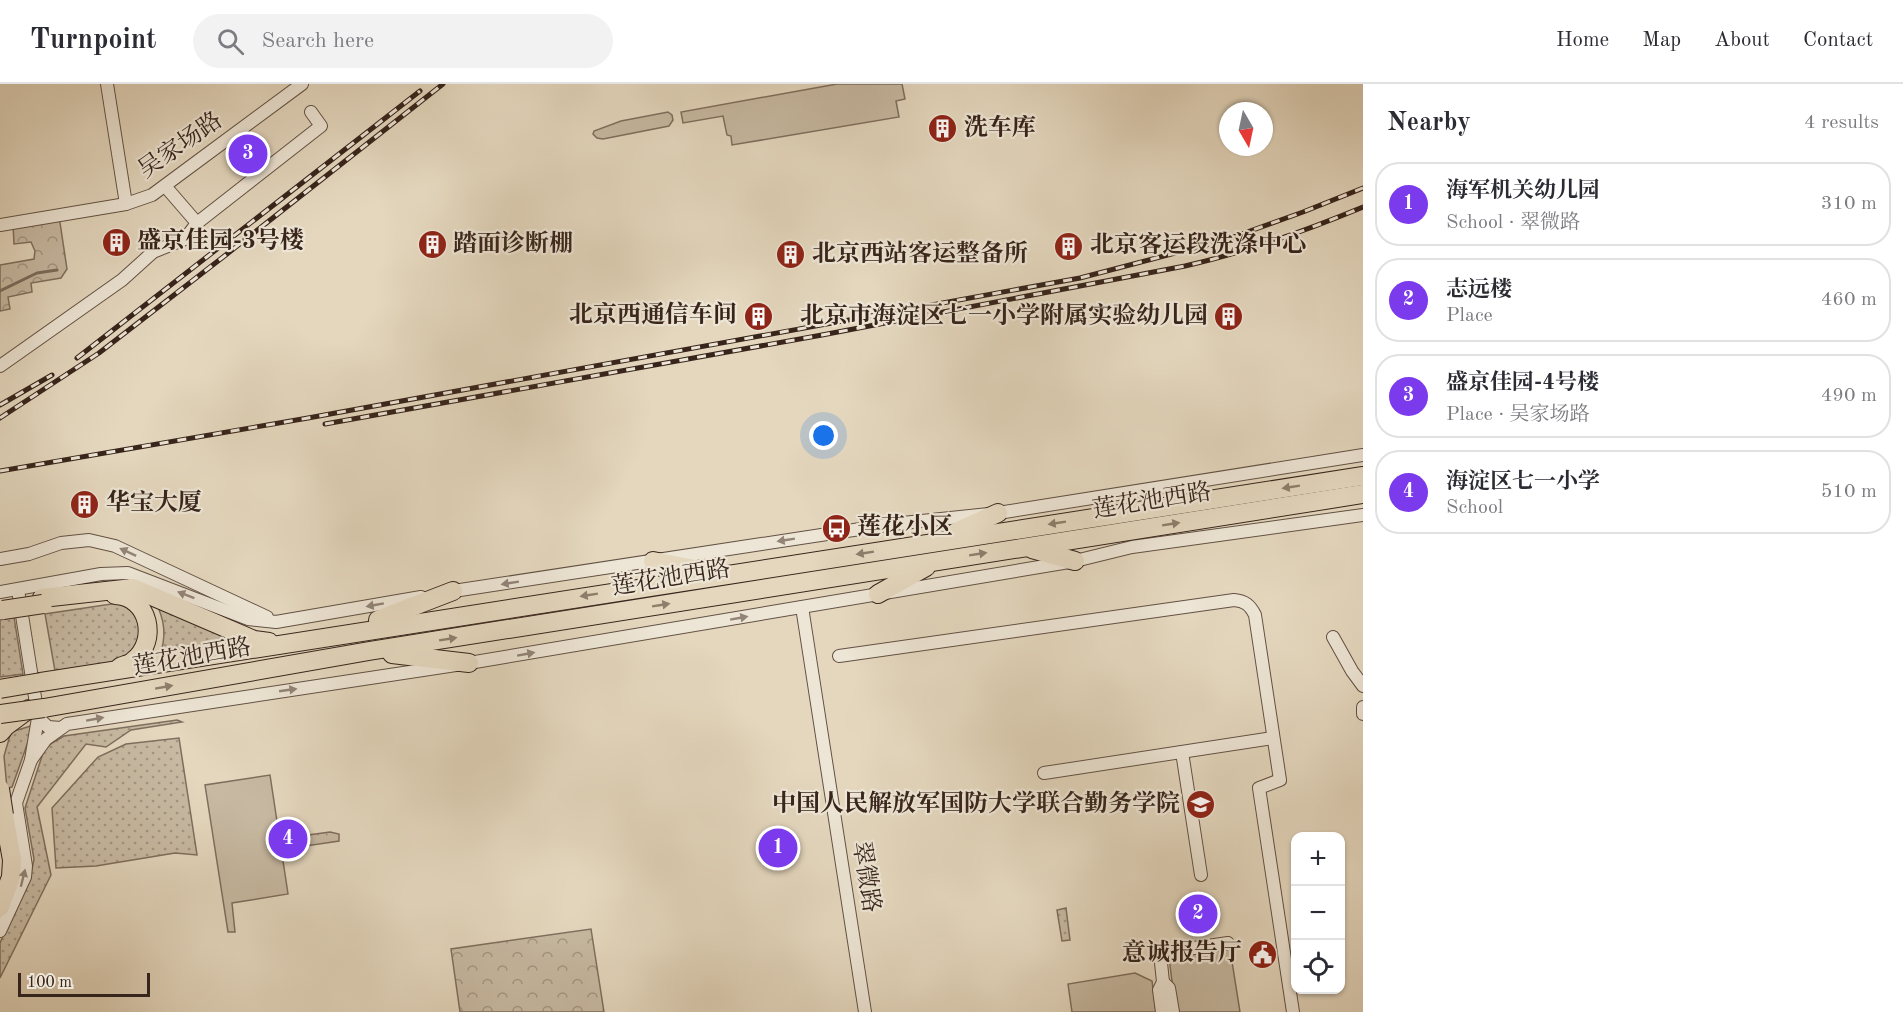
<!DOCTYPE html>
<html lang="en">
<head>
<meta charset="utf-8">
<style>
	body { margin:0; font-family:"Old Standard TT","Noto Serif SC",serif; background:#f2f2f3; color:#2b2b33 }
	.controls { position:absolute; right:18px; bottom:18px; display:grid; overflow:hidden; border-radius:12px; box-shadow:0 2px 4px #0004 }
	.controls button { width:54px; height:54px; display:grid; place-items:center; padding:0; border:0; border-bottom:2px solid #e1e1e2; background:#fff; color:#2b2b33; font:30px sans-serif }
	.compass { position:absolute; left:1219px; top:18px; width:54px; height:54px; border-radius:50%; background:#fff; box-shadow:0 2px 4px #0004; rotate:171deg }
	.scale { position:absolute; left:18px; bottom:15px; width:132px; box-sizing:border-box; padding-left:6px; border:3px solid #37241b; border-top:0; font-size:16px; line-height:21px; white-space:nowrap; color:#37241b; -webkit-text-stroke:4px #ede5d5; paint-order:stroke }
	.you { position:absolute; left:824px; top:352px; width:21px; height:21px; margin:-15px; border:4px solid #fff; border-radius:50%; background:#1a73e8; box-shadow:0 0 0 9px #1a73e833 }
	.badge { display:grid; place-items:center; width:39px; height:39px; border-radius:50%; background:#7c3aed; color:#fff; font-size:20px; font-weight:700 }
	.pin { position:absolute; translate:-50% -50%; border:3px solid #fff; box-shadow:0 2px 6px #0006 }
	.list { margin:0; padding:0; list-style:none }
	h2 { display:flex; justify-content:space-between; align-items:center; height:78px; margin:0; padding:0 24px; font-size:26px }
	h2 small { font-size:20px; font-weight:400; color:#7c7c81 }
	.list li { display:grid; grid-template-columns:39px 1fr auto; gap:18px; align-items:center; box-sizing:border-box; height:84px; margin:0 12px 12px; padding:0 12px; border:2px solid #e1e1e2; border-radius:24px }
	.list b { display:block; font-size:22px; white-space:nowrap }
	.list p { margin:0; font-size:20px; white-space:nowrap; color:#7c7c81 }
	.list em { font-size:20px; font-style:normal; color:#7c7c81 }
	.icon { flex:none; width:33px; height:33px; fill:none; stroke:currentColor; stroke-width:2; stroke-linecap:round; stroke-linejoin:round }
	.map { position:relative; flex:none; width:1363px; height:928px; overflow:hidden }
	header { display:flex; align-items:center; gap:36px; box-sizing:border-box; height:84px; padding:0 30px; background:#fff; border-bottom:2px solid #e1e1e2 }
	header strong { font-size:28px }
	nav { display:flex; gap:33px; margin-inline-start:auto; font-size:21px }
	.search { width:420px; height:54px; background:#f2f2f3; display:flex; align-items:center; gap:15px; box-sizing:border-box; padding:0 21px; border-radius:33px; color:#7c7c81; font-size:22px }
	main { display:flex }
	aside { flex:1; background:#fff }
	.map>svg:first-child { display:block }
</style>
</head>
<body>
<header>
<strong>Turnpoint</strong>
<div class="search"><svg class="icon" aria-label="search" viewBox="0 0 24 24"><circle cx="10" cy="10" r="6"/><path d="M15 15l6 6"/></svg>Search here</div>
<nav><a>Home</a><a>Map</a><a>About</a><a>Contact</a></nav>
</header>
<main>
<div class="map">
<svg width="1363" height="928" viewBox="0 0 1363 928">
	<defs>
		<pattern id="forest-crowns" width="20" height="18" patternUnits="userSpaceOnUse" patternTransform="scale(1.5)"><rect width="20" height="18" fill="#c7b9a2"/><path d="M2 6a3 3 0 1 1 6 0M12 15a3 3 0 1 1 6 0" fill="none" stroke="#a29683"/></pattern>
		<pattern id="park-dots" width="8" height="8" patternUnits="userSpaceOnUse" patternTransform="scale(1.5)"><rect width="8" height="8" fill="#c7b9a2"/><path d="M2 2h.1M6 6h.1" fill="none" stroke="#a29683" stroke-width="1.8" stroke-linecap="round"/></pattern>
	</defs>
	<rect width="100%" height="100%" fill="#e4d7be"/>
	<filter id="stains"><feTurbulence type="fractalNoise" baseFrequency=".00333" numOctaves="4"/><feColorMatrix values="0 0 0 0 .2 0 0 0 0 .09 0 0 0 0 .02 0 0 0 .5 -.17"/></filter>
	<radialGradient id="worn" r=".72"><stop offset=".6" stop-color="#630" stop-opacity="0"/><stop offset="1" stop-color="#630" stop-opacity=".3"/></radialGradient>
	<g fill="#c7b9a2" stroke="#7f6e5e" stroke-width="1.5">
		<polygon points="837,0 902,0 905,15 896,17 899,33 732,61 731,52 727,51 723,32 683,39 681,28"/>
		<polygon points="668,28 672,31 673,36 669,42 603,55 597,54 593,50 594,47 621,37"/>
		<polygon points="270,691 288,810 232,819 235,848 228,848 205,701"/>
		<polygon points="1230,865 1240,928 1176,928 1169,874"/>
		<polygon points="1135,889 1152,897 1156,928 1072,928 1068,900"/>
	</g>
	<g fill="url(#forest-crowns)" stroke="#7f6e5e" stroke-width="1.5">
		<polygon points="59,132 67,185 61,194 31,199 32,208 8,213 10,225 0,227 0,181 34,175 35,167 31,158 14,160 13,140"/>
		<polygon points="330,748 339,750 339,757 299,763 299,755 301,752"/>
		<polygon points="591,845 604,928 460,928 451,865"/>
	</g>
	<g fill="url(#park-dots)" stroke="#7f6e5e" stroke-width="1.5">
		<path d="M 155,517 L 239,556 L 237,560 L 159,573 C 167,553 165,536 155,517 Z"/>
		<polygon points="118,519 125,522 142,537 141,559 122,578 55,587 45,530"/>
		<polygon points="14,533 23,590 0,593 0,536"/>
		<polygon points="177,636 182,638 131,646 106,663 86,660 37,723 51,791 0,894 0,859 32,785 34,775 25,724 44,666 52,659 64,652"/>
		<polygon points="34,641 12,703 7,704 4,672 11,648"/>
		<polygon points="179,654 197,771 175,769 96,782 56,784 52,724 98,673 126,660"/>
		<polygon points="1066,824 1070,856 1062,857 1057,826"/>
	</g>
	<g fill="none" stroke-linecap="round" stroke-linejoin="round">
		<polyline stroke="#7b6b5c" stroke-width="3" points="0,207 37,189 57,186"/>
		<defs>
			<g id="minor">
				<polyline points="107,0 126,120"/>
				<polyline points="165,102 197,139"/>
				<polyline points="0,141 126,120 152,111 302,0"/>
				<polyline points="0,282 122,196 153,168 185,155 197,139 321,42 311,28"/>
				<polyline points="0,475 29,470 61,459 89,456 115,462 267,533"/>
				<polyline points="18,506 38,632"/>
				<polyline points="0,508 101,490 128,489 248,535 276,538 421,513"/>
				<polyline points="447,508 893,440 998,429 1363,371"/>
				<polyline points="802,523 865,928"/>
				<polyline points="1333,553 1352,587 1363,602"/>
				<path d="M 839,572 L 1234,516 C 1245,517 1250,521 1255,531 L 1280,696 L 1259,704 L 1293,928"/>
				<polyline points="1363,623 1363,630"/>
				<polyline points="1182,668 1201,791"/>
				<polyline points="31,676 46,655 67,640 469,579 1075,477 1132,463 1363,431"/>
				<polyline points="1044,689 1273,654"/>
				<polyline points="0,847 25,793 26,782 16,719 31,676 38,634 48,643 61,644"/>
				<polyline points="1163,898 1169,904 1173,928"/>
				<polyline points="1162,928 1159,906 1163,898 1160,869 1228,859"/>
			</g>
			<g id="highway">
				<polyline points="956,448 998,429"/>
				<polyline points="1032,465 1075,477"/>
				<polyline points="653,477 711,488"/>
				<polyline points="878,510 926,483"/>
				<path d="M 115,511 C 149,512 159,557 133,577 C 130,580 124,581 120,583"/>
				<polyline points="42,514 133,504 254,556 269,558"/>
				<polyline points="378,536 453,507"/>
				<polyline points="392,570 469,579"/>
				<polyline points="41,598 1363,392"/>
				<polyline points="44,624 369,567 1363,410"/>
				<polyline points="0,649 6,642 29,625"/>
				<polyline points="0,823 11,793 12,776 4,731"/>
			</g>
		</defs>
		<use href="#minor" stroke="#625144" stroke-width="14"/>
		<use href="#highway" stroke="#37241b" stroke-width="20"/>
		<use href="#minor" stroke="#ede5d5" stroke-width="12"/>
		<use href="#highway" stroke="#e4d7be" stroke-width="18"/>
		<defs>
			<g id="rail">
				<polyline points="77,274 420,7"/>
				<polyline points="0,321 52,291"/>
				<polyline points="0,334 99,269 227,170 443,0"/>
				<path d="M 325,340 L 822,251 L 1185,182 C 1247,168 1305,147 1363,123"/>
				<polyline points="0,387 308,334 1080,194 1225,156 1303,128 1363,104"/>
			</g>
		</defs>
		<use href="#rail" stroke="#37241b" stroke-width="5"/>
		<use href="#rail" stroke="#ede5d5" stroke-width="3" stroke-dasharray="9" stroke-linecap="butt"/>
		<defs>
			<g id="highway-bridge">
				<polyline points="3,526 43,520"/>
				<polyline points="0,605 41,598"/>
				<polyline points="0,630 44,624"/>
				<polyline points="0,705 4,731"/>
			</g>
		</defs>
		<use href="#highway-bridge" stroke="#37241b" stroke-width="20" stroke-linecap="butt"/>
		<use href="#highway-bridge" stroke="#e4d7be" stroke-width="18"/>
	</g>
	<defs><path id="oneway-solid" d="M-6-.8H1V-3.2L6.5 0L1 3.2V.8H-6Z" transform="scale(1.5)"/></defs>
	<g fill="#8e7e6c">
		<use href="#oneway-solid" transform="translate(1291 403) rotate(171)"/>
		<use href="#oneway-solid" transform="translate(1057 439) rotate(171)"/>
		<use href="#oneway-solid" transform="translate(1171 440) rotate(-9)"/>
		<use href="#oneway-solid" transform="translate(865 469) rotate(171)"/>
		<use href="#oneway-solid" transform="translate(978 470) rotate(-9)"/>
		<use href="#oneway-solid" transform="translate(589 511) rotate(171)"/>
		<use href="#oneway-solid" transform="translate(661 521) rotate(-9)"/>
		<use href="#oneway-solid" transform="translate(448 555) rotate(-9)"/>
		<use href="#oneway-solid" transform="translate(164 603) rotate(-10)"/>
	</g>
	<g fill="#928478">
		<use href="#oneway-solid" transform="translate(786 456) rotate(171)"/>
		<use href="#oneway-solid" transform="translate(128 468) rotate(-155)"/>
		<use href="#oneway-solid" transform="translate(510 499) rotate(171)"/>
		<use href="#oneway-solid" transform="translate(186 511) rotate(-159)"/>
		<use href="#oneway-solid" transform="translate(375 521) rotate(170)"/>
		<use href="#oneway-solid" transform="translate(739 534) rotate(-10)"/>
		<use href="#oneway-solid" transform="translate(526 570) rotate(-10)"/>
		<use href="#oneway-solid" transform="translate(288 606) rotate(-8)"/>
		<use href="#oneway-solid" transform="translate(95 635) rotate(-10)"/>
		<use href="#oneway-solid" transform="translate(23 794) rotate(-76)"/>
	</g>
	<defs>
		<symbol id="building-disc" viewBox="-11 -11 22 22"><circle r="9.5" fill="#8f2418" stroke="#ede5d5"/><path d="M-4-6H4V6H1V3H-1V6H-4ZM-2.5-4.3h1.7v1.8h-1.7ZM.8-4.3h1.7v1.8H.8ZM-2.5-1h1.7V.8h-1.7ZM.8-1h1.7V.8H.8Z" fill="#fff"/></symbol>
		<symbol id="bus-disc" viewBox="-11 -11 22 22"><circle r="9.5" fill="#8f2418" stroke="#ede5d5"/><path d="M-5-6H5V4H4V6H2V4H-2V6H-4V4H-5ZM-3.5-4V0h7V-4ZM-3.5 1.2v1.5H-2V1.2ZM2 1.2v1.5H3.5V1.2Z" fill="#fff"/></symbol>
		<symbol id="university-disc" viewBox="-11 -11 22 22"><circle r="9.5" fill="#8f2418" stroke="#ede5d5"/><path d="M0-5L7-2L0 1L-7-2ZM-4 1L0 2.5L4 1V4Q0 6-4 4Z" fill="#fff"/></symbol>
		<symbol id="civic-disc" viewBox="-11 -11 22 22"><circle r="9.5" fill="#8f2418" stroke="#ede5d5"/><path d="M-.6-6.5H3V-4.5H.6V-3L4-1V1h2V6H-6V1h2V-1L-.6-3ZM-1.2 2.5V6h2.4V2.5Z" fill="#fff"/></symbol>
	</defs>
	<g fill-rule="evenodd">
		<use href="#building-disc" x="926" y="28" width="33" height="33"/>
		<use href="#building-disc" x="100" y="142" width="33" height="33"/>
		<use href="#building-disc" x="416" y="144" width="33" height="33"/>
		<use href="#building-disc" x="1052" y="146" width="33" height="33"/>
		<use href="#building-disc" x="774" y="154" width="33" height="33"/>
		<use href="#building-disc" x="742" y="216" width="33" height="33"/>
		<use href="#building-disc" x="1212" y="216" width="33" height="33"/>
		<use href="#building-disc" x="68" y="404" width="33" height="33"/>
		<use href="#bus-disc" x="820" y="428" width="33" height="33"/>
		<use href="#university-disc" x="1184" y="704" width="33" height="33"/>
		<use href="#civic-disc" x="1246" y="854" width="33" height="33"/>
	</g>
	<g text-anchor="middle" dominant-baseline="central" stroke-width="4.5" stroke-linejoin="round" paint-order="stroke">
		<g font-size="24" font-weight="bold" fill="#37241b" stroke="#ede5d5" text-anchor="start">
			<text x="964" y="45">洗车库</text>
			<text x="137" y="158">盛京佳园-3号楼</text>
			<text x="453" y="161">踏面诊断棚</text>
			<text x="1090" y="162">北京客运段洗涤中心</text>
			<text x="812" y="171">北京西站客运整备所</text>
			<text x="737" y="232" text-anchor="end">北京西通信车间</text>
			<text x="1208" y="233" text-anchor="end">北京市海淀区七一小学附属实验幼儿园</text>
			<text x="106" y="420">华宝大厦</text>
			<text x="857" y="444">莲花小区</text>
			<text x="1180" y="721" text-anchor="end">中国人民解放军国防大学联合勤务学院</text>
			<text x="1242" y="870" text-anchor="end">意诚报告厅</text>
		</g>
		<g font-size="24" fill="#37241b" stroke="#ede5d5">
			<text transform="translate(181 62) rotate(-35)">吴家场路</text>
			<text transform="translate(1152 418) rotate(-9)">莲花池西路</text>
			<text transform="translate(671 495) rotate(-9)">莲花池西路</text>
			<text transform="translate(192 574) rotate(-10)">莲花池西路</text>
			<text transform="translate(865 793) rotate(81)">翠微路</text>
		</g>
	</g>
	<rect width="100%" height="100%" filter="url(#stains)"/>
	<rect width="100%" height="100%" fill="url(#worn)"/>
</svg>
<div class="controls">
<button>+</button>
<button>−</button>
<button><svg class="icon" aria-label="locate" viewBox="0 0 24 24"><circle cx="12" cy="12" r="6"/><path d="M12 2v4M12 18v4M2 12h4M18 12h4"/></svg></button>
</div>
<svg class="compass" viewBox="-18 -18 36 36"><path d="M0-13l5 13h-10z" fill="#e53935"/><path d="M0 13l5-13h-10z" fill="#7c7c81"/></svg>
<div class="scale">100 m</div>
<div class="you"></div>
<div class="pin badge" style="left:778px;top:764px">1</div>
<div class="pin badge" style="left:1198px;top:830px">2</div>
<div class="pin badge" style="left:248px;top:70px">3</div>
<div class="pin badge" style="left:288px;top:755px">4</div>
</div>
<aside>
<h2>Nearby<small>4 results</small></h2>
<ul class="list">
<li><span class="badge">1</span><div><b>海军机关幼儿园</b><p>School · 翠微路</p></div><em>310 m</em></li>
<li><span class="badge">2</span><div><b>志远楼</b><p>Place</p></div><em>460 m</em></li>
<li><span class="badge">3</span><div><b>盛京佳园-4号楼</b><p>Place · 吴家场路</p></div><em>490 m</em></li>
<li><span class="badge">4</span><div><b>海淀区七一小学</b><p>School</p></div><em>510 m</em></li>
</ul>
</aside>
</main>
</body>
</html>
